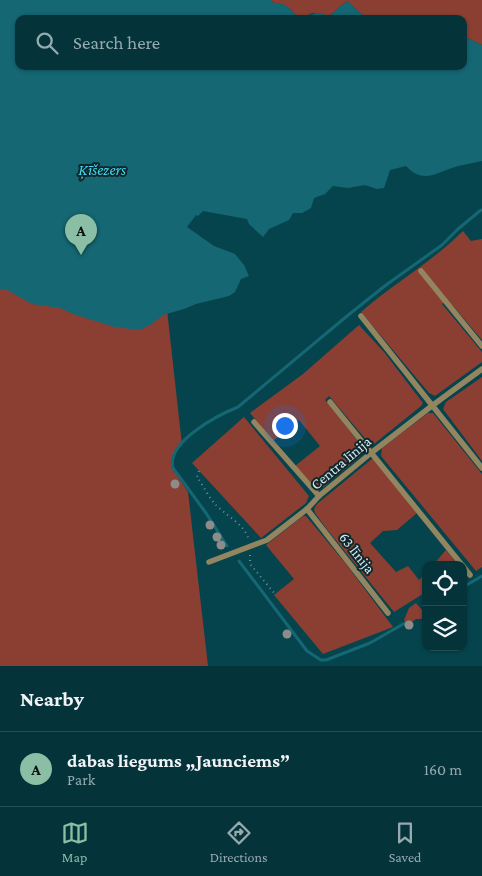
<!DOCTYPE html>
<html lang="en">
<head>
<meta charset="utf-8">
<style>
	body { margin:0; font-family:"Crimson Pro",serif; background:#0d3b42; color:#f1f3f6 }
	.controls { position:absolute; right:15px; bottom:15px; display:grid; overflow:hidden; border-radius:10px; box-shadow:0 1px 4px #0004 }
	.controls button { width:45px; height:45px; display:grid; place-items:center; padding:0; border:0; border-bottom:1px solid #254e54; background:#04333a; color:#f1f3f6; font:25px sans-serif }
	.you { position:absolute; left:284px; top:425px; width:18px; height:18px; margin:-12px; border:4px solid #fff; border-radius:50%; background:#1a73e8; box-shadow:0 0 0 8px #1a73e833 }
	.badge { display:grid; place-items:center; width:32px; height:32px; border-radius:50%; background:#8abfa5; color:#111; font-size:16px; font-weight:700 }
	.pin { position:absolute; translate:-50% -41px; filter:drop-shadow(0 1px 2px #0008) }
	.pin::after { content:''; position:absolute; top:26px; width:18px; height:15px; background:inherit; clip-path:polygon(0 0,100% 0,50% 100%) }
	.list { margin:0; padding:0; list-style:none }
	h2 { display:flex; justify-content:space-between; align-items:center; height:65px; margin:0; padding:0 20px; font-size:21px }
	h2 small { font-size:16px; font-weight:400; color:#97aaaf }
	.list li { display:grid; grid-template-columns:32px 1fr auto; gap:15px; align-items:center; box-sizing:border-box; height:75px; padding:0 20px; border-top:1px solid #254e54 }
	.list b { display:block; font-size:19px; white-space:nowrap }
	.list p { margin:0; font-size:16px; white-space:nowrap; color:#97aaaf }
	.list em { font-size:16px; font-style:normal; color:#97aaaf }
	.icon { flex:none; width:28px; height:28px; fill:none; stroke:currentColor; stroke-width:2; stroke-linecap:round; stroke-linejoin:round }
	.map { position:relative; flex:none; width:482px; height:666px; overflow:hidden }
	.search { position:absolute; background:#04333a; box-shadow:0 1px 4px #0004; left:15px; right:15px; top:15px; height:55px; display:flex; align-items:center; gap:12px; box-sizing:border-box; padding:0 18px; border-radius:10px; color:#97aaaf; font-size:19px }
	.sheet { height:140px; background:#04333a }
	nav { display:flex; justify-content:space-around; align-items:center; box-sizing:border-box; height:70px; border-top:1px solid #254e54; background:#04333a; font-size:14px; color:#97aaaf }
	nav a { display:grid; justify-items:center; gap:2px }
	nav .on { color:#8abfa5 }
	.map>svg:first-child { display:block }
</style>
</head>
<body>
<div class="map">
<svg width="482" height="666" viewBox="0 0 482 666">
	<rect width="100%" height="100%" fill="#06444d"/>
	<g fill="#8b3f32">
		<polygon points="0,0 19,19 19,66 140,66 182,445 173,455 171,466 188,492 208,666 0,666"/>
		<path d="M 271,0 L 482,0 L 482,45 L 463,36 L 463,19 L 371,19 L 365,17 L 347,1 L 329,16 L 312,13 L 301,19 C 290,12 289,2 275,4 Z"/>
		<path d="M 463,231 L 471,241 L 482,239 L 482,340 L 448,300 L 442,304 L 482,352 L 482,362 L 435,396 L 429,393 L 361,312 C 394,283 432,262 463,231 Z"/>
		<polygon points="359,325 384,352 423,403 421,406 374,444 369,443 329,396 325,400 366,451 319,491 314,489 295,466 320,446 299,420 273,441 250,413 303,374"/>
		<polygon points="482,377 482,461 443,409 446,402"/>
		<polygon points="428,413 433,413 482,474 482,567 476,571 381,456 382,448"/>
		<polygon points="244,417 309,496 306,503 261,538 192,463"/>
		<polygon points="373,458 417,513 397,530 383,531 370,543 396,572 408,566 419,580 426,573 426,592 394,612 326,528 315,513 314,509 317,504"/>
		<polygon points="303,516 306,516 346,564 393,627 323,654 274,595 294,579 266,545"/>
		<polygon points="446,550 458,565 433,565"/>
		<polygon points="416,603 422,610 426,609 426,615 421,619 416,619 407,625 404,620 409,608"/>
	</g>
	<g fill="#156774">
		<path d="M 0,0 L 271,0 L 275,4 C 289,2 290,12 301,19 L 19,19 L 19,66 L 463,66 L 463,36 L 482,45 L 482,161 C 474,163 466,164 458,166 C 437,172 424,185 406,166 L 390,170 L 384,188 L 377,189 L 365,185 L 348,188 L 333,186 L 325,194 L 314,198 L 311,208 L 302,213 L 293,213 L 289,220 L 269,229 L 263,237 L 249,224 L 247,219 L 203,211 L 198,216 L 196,215 L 187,227 L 214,246 L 235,254 L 244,265 L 249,276 L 241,279 L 235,292 L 229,296 L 196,304 L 184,309 L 163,315 L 152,324 L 140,330 L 114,327 L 73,314 L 60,308 L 32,304 L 7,290 L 0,290 Z"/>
		<path d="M 347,1 L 365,17 L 371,19 L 303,19 C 313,12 318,11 329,16 Z"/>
	</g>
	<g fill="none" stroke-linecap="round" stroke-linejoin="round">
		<g stroke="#156774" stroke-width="3">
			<path d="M 227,546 L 206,513 L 173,468 C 166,442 218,415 238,407 L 347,316 L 386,285 L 442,245 L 458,229 L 481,210"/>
			<polyline points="239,561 307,651 321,660 326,660 370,643 405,623"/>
			<polyline points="463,587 482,576"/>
		</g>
		<g stroke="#65929a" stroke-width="2" stroke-dasharray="1 4" stroke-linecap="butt">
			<path d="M 199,471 L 197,477 C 203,485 208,496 215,504 C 224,514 245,525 248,538"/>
			<polyline points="250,555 250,564 275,594"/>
		</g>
		<g stroke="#93855f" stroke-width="5.5">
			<polyline points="421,271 482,346"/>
			<polyline points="361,316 482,468"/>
			<polyline points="330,402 462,565"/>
			<polyline points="254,422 319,496"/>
			<polyline points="307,509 388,613"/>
			<polyline points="209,562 267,540 307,509 319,496 371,453 433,405 482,369"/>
			<polyline points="463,566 470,575"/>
		</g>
	</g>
	<g fill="#8d8c8a">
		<circle cx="175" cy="484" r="4.5"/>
		<circle cx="210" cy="525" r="4.5"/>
		<circle cx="217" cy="537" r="4.5"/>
		<circle cx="221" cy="545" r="4.5"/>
		<circle cx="409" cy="625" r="4.5"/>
		<circle cx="287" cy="634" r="4.5"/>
	</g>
	<g text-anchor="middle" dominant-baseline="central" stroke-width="4" stroke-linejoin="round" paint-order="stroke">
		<g font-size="15" fill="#cfeaef" stroke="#10272b">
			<text transform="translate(341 463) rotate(-40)">Centra līnija</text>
			<text transform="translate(357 553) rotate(52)">63 līnija</text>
		</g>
		<g font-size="16" font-style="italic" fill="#44d8f0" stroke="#10272b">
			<text x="102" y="169">Ķīšezers</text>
		</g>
	</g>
</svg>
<div class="controls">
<button><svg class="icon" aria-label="locate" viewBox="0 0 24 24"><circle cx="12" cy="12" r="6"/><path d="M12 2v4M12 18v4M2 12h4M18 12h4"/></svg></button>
<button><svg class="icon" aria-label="layers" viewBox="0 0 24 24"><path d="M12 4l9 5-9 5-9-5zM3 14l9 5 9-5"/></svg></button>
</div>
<div class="you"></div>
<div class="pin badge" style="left:81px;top:255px">A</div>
<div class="search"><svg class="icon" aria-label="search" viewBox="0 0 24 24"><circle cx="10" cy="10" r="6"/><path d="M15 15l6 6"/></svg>Search here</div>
</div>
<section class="sheet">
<h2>Nearby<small></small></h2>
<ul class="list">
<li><span class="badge">A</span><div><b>dabas liegums „Jaunciems”</b><p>Park</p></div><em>160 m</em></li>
</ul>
</section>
<nav>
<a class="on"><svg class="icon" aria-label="map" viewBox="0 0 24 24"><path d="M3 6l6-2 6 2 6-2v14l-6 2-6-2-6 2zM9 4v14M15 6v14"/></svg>Map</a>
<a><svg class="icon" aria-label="directions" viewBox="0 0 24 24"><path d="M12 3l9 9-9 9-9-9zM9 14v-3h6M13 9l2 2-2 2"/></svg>Directions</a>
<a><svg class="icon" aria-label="saved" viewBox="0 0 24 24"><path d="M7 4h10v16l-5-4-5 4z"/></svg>Saved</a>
</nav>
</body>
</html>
